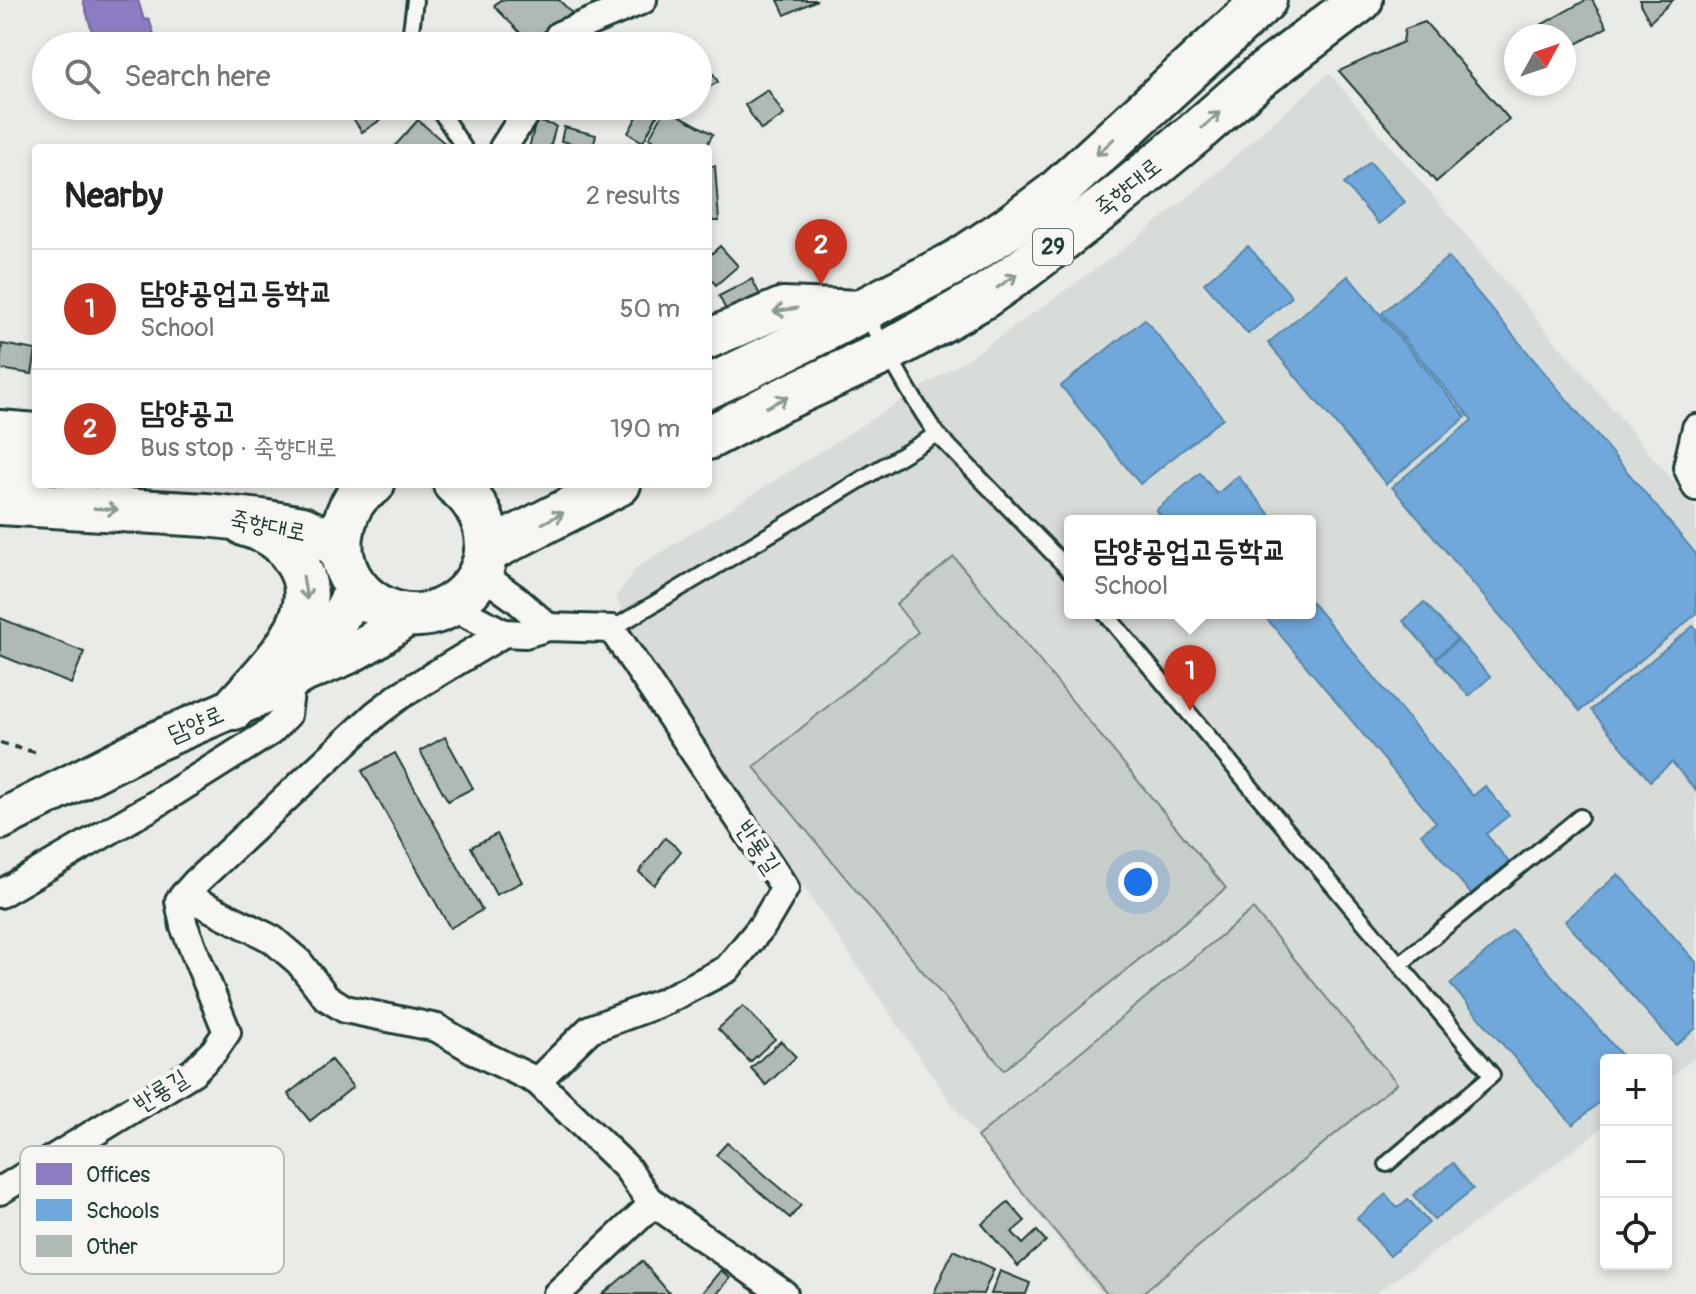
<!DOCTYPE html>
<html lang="en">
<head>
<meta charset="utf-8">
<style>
	body { margin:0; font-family:Pangolin,"Poor Story",sans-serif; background:#f2f2f2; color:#222 }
	.controls { position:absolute; right:24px; bottom:24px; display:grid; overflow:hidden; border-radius:8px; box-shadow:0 4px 12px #0003 }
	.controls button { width:72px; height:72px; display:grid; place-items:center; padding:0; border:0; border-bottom:2px solid #e0e0e0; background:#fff; color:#222; font:40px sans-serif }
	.compass { position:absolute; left:1504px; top:24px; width:72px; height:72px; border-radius:50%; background:#fff; box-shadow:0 4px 12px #0003; rotate:50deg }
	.you { position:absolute; left:1138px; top:882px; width:28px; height:28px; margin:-20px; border:6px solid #fff; border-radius:50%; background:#1a73e8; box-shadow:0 0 0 12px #1a73e833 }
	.badge { display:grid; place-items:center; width:52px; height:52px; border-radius:50%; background:#c8321e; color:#fff; font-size:26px; font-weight:700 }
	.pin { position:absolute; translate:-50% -66px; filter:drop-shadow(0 2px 4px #0008) }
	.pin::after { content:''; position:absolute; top:42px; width:28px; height:24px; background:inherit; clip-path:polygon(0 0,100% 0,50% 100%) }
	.popup { position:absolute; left:1064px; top:515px; width:252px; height:104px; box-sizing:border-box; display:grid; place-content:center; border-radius:8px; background:#fff; filter:drop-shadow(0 2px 6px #0005); font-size:26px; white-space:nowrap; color:#767676 }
	.popup b { font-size:30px; color:#222 }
	.popup::after { content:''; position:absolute; left:50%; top:100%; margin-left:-16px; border:16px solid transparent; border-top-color:#fff }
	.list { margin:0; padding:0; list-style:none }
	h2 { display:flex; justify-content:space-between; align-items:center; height:104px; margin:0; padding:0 32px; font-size:34px }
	h2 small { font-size:26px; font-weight:400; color:#767676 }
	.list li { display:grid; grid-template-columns:52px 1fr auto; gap:24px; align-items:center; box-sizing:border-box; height:120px; padding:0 32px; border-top:2px solid #e0e0e0 }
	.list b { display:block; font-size:30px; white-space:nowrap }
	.list p { margin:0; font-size:26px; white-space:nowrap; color:#767676 }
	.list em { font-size:26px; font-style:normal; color:#767676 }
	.icon { flex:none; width:44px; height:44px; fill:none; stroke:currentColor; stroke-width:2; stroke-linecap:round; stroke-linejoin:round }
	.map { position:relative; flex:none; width:1696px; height:1294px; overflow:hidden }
	.search { position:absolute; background:#fff; box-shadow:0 4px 12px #0003; left:32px; top:32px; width:680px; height:88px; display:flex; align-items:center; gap:20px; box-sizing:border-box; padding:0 28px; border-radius:44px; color:#767676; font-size:30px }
	.panel { position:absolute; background:#fff; box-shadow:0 4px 12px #0003; left:32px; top:144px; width:680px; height:344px; border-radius:8px }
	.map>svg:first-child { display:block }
</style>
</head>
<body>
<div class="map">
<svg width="1696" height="1294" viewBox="0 0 1696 1294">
	<rect width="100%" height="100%" fill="#e9ebe7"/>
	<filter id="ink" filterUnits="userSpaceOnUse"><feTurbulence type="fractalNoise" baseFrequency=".0125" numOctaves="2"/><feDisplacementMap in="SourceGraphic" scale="16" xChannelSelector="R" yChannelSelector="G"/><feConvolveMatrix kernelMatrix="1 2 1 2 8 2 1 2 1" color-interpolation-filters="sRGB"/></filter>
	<g filter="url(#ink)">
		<path fill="#d8dcd8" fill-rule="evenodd" d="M 1329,73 L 1692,503 L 1696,510 L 1696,1057 L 1666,1080 L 1666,1060 L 1606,1060 L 1606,1125 L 1507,1200 L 1375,1294 L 1101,1294 L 951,1103 L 633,637 L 616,596 L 636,568 L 981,350 L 1122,250 L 1199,188 ZM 1070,521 L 1310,521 L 1310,613 L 1070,613 Z"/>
		<g fill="#c7cec9" stroke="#73867e" stroke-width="2">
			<polygon points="954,557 1226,888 1004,1070 754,767 918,632 896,604"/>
			<polygon points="1253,909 1397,1083 1141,1294 1107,1294 977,1137"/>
		</g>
		<polygon fill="#8e7cc3" stroke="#6d6998" stroke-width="2" points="83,0 138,0 144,20 149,19 158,46 96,46"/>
		<g fill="#6fa8dc" stroke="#5788aa" stroke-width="2">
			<polygon points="1370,162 1405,202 1379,224 1344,184"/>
			<polygon points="1248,246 1292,297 1248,334 1204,283"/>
			<polygon points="1448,257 1696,554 1696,614 1580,711 1392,487 1472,420 1382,313"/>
			<polygon points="1348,276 1466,417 1386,484 1268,343"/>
			<polygon points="1145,319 1223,418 1140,484 1061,386"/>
			<polygon points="1200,473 1217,494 1238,476 1275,521 1166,521 1156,510"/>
			<polygon points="1310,600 1473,796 1485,786 1509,815 1486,834 1509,862 1471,894 1421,834 1436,822 1262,613 1310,613"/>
			<polygon points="1424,602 1457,639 1436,658 1403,621"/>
			<polygon points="1693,626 1696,629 1696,791 1672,762 1650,781 1591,710"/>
			<polygon points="1458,640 1490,677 1469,696 1436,659"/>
			<polygon points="1618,874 1696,962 1696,1028 1676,1045 1565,921"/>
			<polygon points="1512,930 1626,1060 1606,1060 1606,1096 1573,1125 1450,984"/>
			<polygon points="1453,1163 1473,1189 1434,1220 1413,1195"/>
			<polygon points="1386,1194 1397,1208 1408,1199 1429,1223 1390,1256 1357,1218"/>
		</g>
		<g fill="#b0bab5" stroke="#1f3d34" stroke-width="2">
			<polygon points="500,0 559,0 573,14 541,46 533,46 494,6"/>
			<polygon points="778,0 817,0 785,15"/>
			<polygon points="1586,0 1592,0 1607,27 1564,51 1564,36 1526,36 1525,34"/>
			<polygon points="1640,0 1673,0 1650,22 1640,4"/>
			<polygon points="1425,22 1509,119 1436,182 1339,71 1403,42 1405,29"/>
			<polygon points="698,48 718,82 698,94"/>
			<polygon points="768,90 784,115 761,130 745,105"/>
			<polygon points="345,106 402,106 362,132"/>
			<polygon points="643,106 649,106 659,112 643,142 628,133"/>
			<polygon points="666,108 713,134 705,148 668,148 649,138"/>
			<polygon points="418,120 448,146 446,148 393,148"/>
			<polygon points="536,121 556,126 550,148 529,148"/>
			<polygon points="564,127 596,135 593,148 561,141"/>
			<polygon points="708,166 715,166 719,221 708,221"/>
			<polygon points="720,246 738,266 716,285 708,276 708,257"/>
			<polygon points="752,279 762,299 729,316 719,296"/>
			<polygon points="2,344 36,350 32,374 0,369"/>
			<polygon points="0,618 84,652 71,684 0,655"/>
			<polygon points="445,737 473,788 448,801 420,751"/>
			<polygon points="395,753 482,910 450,928 362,771"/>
			<polygon points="497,834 522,882 496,895 471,847"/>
			<polygon points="665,838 681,851 654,885 639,872"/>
			<polygon points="743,1006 775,1039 750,1062 718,1029"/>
			<polygon points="781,1041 796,1057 766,1085 751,1068"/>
			<polygon points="331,1060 353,1087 310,1121 288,1094"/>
			<polygon points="727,1143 801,1205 790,1218 716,1155"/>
			<polygon points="1008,1202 1025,1221 1012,1232 1023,1244 1037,1231 1046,1241 1018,1266 982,1224"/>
			<polygon points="953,1250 994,1269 983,1294 934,1293"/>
			<polygon points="642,1261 670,1294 603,1294"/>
			<polygon points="721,1270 730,1278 717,1294 701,1294"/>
			<polygon points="1000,1271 1030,1283 1026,1294 991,1294"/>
		</g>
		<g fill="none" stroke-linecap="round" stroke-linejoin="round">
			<defs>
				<g id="lane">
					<polyline points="409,46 415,0"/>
					<polyline points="437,106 464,148"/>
					<path d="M 865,314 C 890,354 909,396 937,434 L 1070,571"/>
					<polyline points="1105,613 1492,1075 1387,1164"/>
					<polyline points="612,629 937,434"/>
					<polyline points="1400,964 1580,817"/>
				</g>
				<g id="street">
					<polyline points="554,46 559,35 643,0"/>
					<polyline points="503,148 530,106"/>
					<polyline points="1696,428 1687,467 1696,487"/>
					<polyline points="480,573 516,599 548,627"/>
					<polyline points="451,606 504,633 525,634 548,627 612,629 785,888 763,925 727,969 663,1002 590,1029 537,1081"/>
					<polyline points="0,894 151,807 270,732 287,715 292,679"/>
					<polyline points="184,895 272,939 299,962 326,997 345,1009 437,1028 479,1053 537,1081 627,1168 649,1200 784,1294"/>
					<polyline points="0,1191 193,1072 214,1051 227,1032 184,926 179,901 196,882 376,714 401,695 504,633"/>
					<polyline points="557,1294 654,1203"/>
				</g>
				<g id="secondary">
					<polyline points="708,339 783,307 863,310"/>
					<polyline points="0,430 36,433"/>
					<polyline points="299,675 347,655 374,640 408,616"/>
					<polyline points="0,820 152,743 270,692 299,675 340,617 356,587"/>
				</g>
				<g id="primary">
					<polyline points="708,387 801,342 958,261 1008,228 1054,194 1265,0"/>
					<polyline points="708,438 777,402 888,351 982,298 1025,268 1116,198 1194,134 1258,78 1361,0"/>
					<polyline points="0,467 36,468"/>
					<path d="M 373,484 C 368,488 362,491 358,496 C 349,506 344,521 342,535 C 334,598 409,640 459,599 C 473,588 483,572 486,553 C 490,526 476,500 455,484"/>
					<polyline points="0,503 206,515 261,521 302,528 341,547"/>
					<polyline points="486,552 619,484"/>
					<path d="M 234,708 C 268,669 331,614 295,560 C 283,540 268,531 246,525"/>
				</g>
			</defs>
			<use href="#lane" stroke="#1f3d34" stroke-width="20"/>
			<use href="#street" stroke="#1f3d34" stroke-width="32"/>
			<use href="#secondary" stroke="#1f3d34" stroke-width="44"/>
			<use href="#primary" stroke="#1f3d34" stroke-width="48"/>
			<polyline stroke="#1f3d34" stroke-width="4" stroke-dasharray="8 6" stroke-linecap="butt" points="0,743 38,753"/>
			<use href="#lane" stroke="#f6f6f2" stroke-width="14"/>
			<use href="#street" stroke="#f6f6f2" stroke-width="26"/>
			<use href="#secondary" stroke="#f6f6f2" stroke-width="38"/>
			<use href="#primary" stroke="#f6f6f2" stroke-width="42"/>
		</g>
		<defs><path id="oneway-shaft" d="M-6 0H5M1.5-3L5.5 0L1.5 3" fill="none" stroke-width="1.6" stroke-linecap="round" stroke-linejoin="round" transform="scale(2)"/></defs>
		<g stroke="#8a9a93">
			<use href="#oneway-shaft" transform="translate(1211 120) rotate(-41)"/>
			<use href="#oneway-shaft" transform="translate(1105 147) rotate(137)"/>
			<use href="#oneway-shaft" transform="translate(1007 281) rotate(-35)"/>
			<use href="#oneway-shaft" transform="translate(785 310) rotate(171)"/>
			<use href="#oneway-shaft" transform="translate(777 402) rotate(-26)"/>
			<use href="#oneway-shaft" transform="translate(106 509) rotate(3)"/>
			<use href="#oneway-shaft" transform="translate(553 518) rotate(-27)"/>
			<use href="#oneway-shaft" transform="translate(305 588) rotate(81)"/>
		</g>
	</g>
	<g text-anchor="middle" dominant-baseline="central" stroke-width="8" stroke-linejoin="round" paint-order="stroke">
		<rect fill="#f6f6f2" stroke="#60746d" stroke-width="2" x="1033" y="229" width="40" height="36" rx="6"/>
		<g font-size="22" font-weight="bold" fill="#1f3d34">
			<text x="1053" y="247">29</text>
		</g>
		<g font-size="24" fill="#1f3d34" stroke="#f6f6f2">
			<text transform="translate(1128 187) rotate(-39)">죽향대로</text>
			<text transform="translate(268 526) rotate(11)">죽향대로</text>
			<text transform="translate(196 724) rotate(-23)">담양로</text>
			<text transform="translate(758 847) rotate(56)">반룡길</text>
			<text transform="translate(161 1091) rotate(-32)">반룡길</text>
		</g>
	</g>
	<rect x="20" y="1146" width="264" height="128" rx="12" fill="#f6f6f2" stroke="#b6beb9" stroke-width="2"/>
	<rect x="36" y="1163" width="36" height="22" fill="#8e7cc3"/>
	<rect x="36" y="1199" width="36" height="22" fill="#6fa8dc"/>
	<rect x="36" y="1235" width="36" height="22" fill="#b0bab5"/>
	<g font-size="22" fill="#1f3d34">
		<text x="86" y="1182">Offices</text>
		<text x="86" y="1218">Schools</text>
		<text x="86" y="1254">Other</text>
	</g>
</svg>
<div class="controls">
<button>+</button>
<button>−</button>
<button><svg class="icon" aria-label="locate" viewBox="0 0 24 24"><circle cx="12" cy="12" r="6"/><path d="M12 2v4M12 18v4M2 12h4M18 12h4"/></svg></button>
</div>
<svg class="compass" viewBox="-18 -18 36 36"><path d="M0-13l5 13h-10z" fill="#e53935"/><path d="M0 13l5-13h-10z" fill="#767676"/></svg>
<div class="you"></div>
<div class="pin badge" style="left:1190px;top:711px">1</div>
<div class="popup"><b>담양공업고등학교</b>School</div>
<div class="pin badge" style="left:821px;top:285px">2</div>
<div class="search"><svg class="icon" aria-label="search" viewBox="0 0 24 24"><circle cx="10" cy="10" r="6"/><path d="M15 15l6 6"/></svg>Search here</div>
<section class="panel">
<h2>Nearby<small>2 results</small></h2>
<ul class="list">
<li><span class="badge">1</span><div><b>담양공업고등학교</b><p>School</p></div><em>50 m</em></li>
<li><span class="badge">2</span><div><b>담양공고</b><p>Bus stop · 죽향대로</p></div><em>190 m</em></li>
</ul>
</section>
</div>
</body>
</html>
